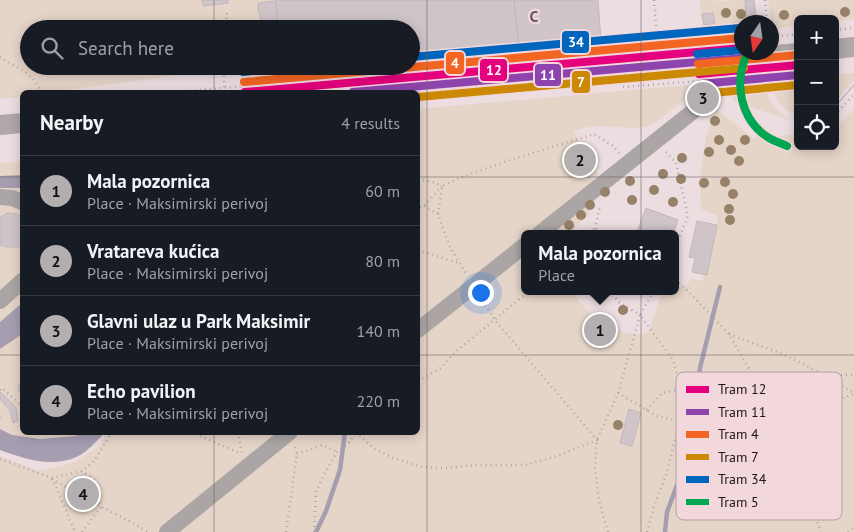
<!DOCTYPE html>
<html lang="en">
<head>
<meta charset="utf-8">
<style>
	body { margin:0; font-family:"PT Sans",sans-serif; background:#242831; color:#f1f3f6 }
	.controls { position:absolute; right:15px; top:15px; display:grid; overflow:hidden; border-radius:8px; box-shadow:0 2px 12px #0003 }
	.controls button { width:45px; height:45px; display:grid; place-items:center; padding:0; border:0; border-bottom:1px solid #363941; background:#171b24; color:#f1f3f6; font:25px sans-serif }
	.compass { position:absolute; left:734px; top:15px; width:45px; height:45px; border-radius:50%; background:#171b24; box-shadow:0 2px 12px #0003; rotate:193deg }
	.you { position:absolute; left:480px; top:292px; width:18px; height:18px; margin:-12px; border:4px solid #fff; border-radius:50%; background:#1a73e8; box-shadow:0 0 0 8px #1a73e833 }
	.badge { display:grid; place-items:center; width:32px; height:32px; border-radius:50%; background:#b3afb1; color:#111; font-size:16px; font-weight:700 }
	.pin { position:absolute; translate:-50% -50%; border:2px solid #fff; box-shadow:0 1px 5px #0006 }
	.popup { position:absolute; left:521px; top:230px; width:158px; height:65px; box-sizing:border-box; display:grid; place-content:center; border-radius:8px; background:#171b24; filter:drop-shadow(0 1px 4px #0005); font-size:16px; white-space:nowrap; color:#9ea1a6 }
	.popup b { font-size:19px; color:#f1f3f6 }
	.popup::after { content:''; position:absolute; left:50%; top:100%; margin-left:-10px; border:10px solid transparent; border-top-color:#171b24 }
	.list { margin:0; padding:0; list-style:none }
	h2 { display:flex; justify-content:space-between; align-items:center; height:65px; margin:0; padding:0 20px; font-size:21px }
	h2 small { font-size:16px; font-weight:400; color:#9ea1a6 }
	.list li { display:grid; grid-template-columns:32px 1fr auto; gap:15px; align-items:center; box-sizing:border-box; height:70px; padding:0 20px; border-top:1px solid #363941 }
	.list b { display:block; font-size:19px; white-space:nowrap }
	.list p { margin:0; font-size:16px; white-space:nowrap; color:#9ea1a6 }
	.list em { font-size:16px; font-style:normal; color:#9ea1a6 }
	.icon { flex:none; width:28px; height:28px; fill:none; stroke:currentColor; stroke-width:2; stroke-linecap:round; stroke-linejoin:round }
	.map { position:relative; flex:none; width:854px; height:532px; overflow:hidden }
	.search { position:absolute; background:#171b24; box-shadow:0 2px 12px #0003; left:20px; top:20px; width:400px; height:55px; display:flex; align-items:center; gap:12px; box-sizing:border-box; padding:0 18px; border-radius:28px; color:#9ea1a6; font-size:19px }
	.panel { position:absolute; background:#171b24; box-shadow:0 2px 12px #0003; left:20px; top:90px; width:400px; height:345px; border-radius:8px }
	.map>svg:first-child { display:block }
</style>
</head>
<body>
<div class="map">
<svg width="854" height="532" viewBox="0 0 854 532">
	<rect width="100%" height="100%" fill="#ecdde0"/>
	<g fill="#e5d4c8">
		<polygon points="0,0 598,0 601,41 411,56 411,29 29,29 29,66 279,66 199,72 53,92 22,92 22,97 0,99"/>
		<polygon points="700,0 716,0 716,1 745,0 746,16 756,16 756,19 763,19 764,22 742,22 741,33 703,37"/>
		<polygon points="768,0 854,0 854,19 835,21 835,19 798,19 798,26 772,29"/>
		<polygon points="854,73 854,80 835,102 835,75"/>
		<path d="M 798,78 L 798,115 C 781,110 773,98 773,81 Z"/>
		<path d="M 766,82 C 768,102 773,109 790,120 L 735,102 L 732,98 C 735,81 752,82 766,82 Z"/>
		<path d="M 687,85 L 694,91 L 691,95 L 654,123 L 648,126 L 636,128 L 597,126 L 584,128 L 574,131 L 580,144 L 566,153 L 579,175 L 593,167 L 599,177 L 529,234 L 525,234 L 525,237 L 516,260 L 525,268 L 525,291 L 573,291 L 577,299 L 589,312 C 592,320 589,325 586,333 L 607,340 L 611,328 C 621,331 633,336 643,334 C 647,333 650,329 651,325 C 655,314 657,303 663,291 L 675,291 L 675,286 L 684,287 L 687,285 L 691,279 L 703,281 L 704,274 L 707,274 L 717,225 L 717,215 L 701,210 C 699,178 702,138 716,109 L 753,138 L 798,134 L 798,146 L 835,146 L 835,127 L 843,121 L 854,109 L 854,532 L 0,532 L 0,456 L 38,471 L 73,463 L 101,445 L 106,433 L 418,432 L 418,109 Z"/>
		<path d="M 22,159 L 22,432 L 103,433 L 101,437 C 95,442 88,451 80,455 C 55,469 25,459 0,450 L 0,163 L 16,162 Z"/>
		<polygon points="584,207 590,212 590,214 567,234 549,234"/>
	</g>
	<g fill="#a69db1">
		<polygon points="22,175 22,188 0,188 0,176"/>
		<polygon points="22,303 22,334 0,349 0,322"/>
		<path d="M 0,429 L 12,435 L 40,439 L 76,436 L 78,433 L 103,433 L 101,437 C 95,442 88,451 80,455 C 55,469 25,459 0,450 Z"/>
	</g>
	<g fill="none" stroke-linecap="round" stroke-linejoin="round">
		<g stroke="#a69db1" stroke-width="4.5">
			<polyline points="316,532 326,511 340,470 345,432"/>
			<polyline points="665,532 667,512 685,464 700,368 720,287"/>
		</g>
	</g>
	<g fill="#cfc5c9" stroke="#c2b7bc">
		<polygon points="202,0 228,0 228,3 203,6"/>
		<polygon points="276,0 514,0 519,48 411,56 411,29 278,29"/>
		<polygon points="514,0 598,0 601,41 519,48"/>
		<polygon points="745,0 754,0 756,16 746,17"/>
		<polygon points="276,1 278,29 236,29 246,23 256,23 263,26 258,10 258,3"/>
		<polygon points="713,13 715,23 704,25 702,14"/>
		<polygon points="580,144 593,167 580,175 566,153"/>
		<polygon points="646,208 678,220 673,234 636,234"/>
		<polygon points="8,213 17,214 22,217 22,244 18,247 7,247 0,245 0,217"/>
		<polygon points="697,221 717,225 707,275 692,272 695,258 689,257"/>
		<polygon points="592,321 611,328 607,340 588,333"/>
		<polygon points="22,383 22,394 19,392 18,389 19,384"/>
		<polygon points="0,392 10,401 16,408 18,421 13,423 10,411 0,399"/>
		<polygon points="629,409 641,413 632,446 620,443"/>
		<circle cx="83" cy="494" r="8"/>
	</g>
	<g fill="none" stroke-linecap="round" stroke-linejoin="round">
		<g stroke="#ada7a7" stroke-width="2.5" stroke-dasharray="1 4" stroke-linecap="butt">
			<polyline points="654,0 658,49"/>
			<polyline points="765,0 767,22"/>
			<polyline points="226,29 227,11"/>
			<polyline points="835,30 854,28"/>
			<polyline points="772,37 798,34"/>
			<polyline points="0,57 27,73 35,81 41,92"/>
			<polyline points="223,66 225,91"/>
			<polyline points="623,87 698,81 704,84"/>
			<polyline points="175,92 360,76"/>
			<polyline points="835,115 854,94"/>
			<polyline points="666,152 676,163 688,216 675,248"/>
			<path d="M 418,180 C 426,180 434,182 442,186 L 424,206 L 418,208"/>
			<polyline points="424,206 438,214 449,245 466,274"/>
			<path d="M 438,214 L 442,186 C 491,164 544,150 594,134 L 612,145 L 619,153"/>
			<polyline points="592,234 595,226"/>
			<polyline points="597,234 596,224 600,206"/>
			<polyline points="418,250 459,263"/>
			<polyline points="675,280 684,287 729,334 778,420 821,532"/>
			<polyline points="729,334 787,356 824,375 854,393"/>
			<polyline points="826,375 854,375"/>
			<polyline points="418,381 441,368 452,355 529,291"/>
			<polyline points="0,390 2,388 22,406"/>
			<polyline points="618,393 657,416 680,421 778,420 854,394"/>
			<polyline points="647,410 662,393 681,389"/>
			<polyline points="0,417 0,421"/>
			<polyline points="191,432 240,453"/>
			<polyline points="238,432 242,453"/>
			<polyline points="356,432 373,448 393,458 422,467 444,468 476,465 525,465 557,456 597,440 494,319 481,298"/>
			<polyline points="297,454 323,445 337,452"/>
			<polyline points="0,459 52,478 82,471 94,461 112,432"/>
			<polyline points="52,478 75,532"/>
			<polyline points="52,479 75,492"/>
			<path d="M 89,500 C 108,511 128,519 147,532"/>
			<polyline points="82,532 101,507 96,481 82,471"/>
			<polyline points="286,532 297,454 295,447"/>
			<polyline points="314,532 316,492 326,471 337,452 351,441 353,432"/>
			<polyline points="608,532 599,500 595,470 597,440 618,393 640,315 617,301 612,291"/>
			<polyline points="647,532 654,506 666,475 680,421 682,392 673,360 640,315 654,291"/>
			<polyline points="848,532 854,527"/>
		</g>
		<g stroke="#aba6a5" stroke-width="16">
			<polyline points="0,197 12,198 22,202"/>
			<polyline points="539,234 706,101 729,78"/>
			<polyline points="0,301 22,281"/>
			<polyline points="418,330 525,245"/>
			<polyline points="167,532 290,432"/>
		</g>
		<g stroke="#b0a7a8" stroke-width="20">
			<polyline points="835,49 854,47"/>
			<polyline points="366,92 798,53"/>
			<polyline points="0,125 22,123"/>
		</g>
		<polyline stroke="#a8a1a2" stroke-width="1" points="839,102 854,85"/>
		<defs>
			<g id="tram-1">
				<polyline points="699,74 798,65"/>
				<polyline points="245,92 742,48"/>
			</g>
			<g id="tram-2">
				<polyline points="700,84 798,75"/>
				<polyline points="353,92 743,58"/>
			</g>
			<g id="tram-3">
				<polyline points="698,64 797,55"/>
				<polyline points="244,82 741,38"/>
			</g>
			<g id="tram-4">
				<polyline points="701,94 798,85"/>
				<polyline points="418,97 744,68"/>
			</g>
			<g id="tram-5">
				<polyline points="697,54 742,50"/>
				<polyline points="411,57 740,28"/>
				<polyline points="243,72 309,66"/>
			</g>
			<path id="tram-6" d="M 748,52 C 733,82 740,120 769,138 C 774,141 781,143 787,146"/>
		</defs>
		<use href="#tram-1" stroke="#f2d7dc" stroke-width="11"/>
		<use href="#tram-2" stroke="#f2d7dc" stroke-width="11"/>
		<use href="#tram-3" stroke="#f2d7dc" stroke-width="11"/>
		<use href="#tram-4" stroke="#f2d7dc" stroke-width="11"/>
		<use href="#tram-5" stroke="#f2d7dc" stroke-width="11"/>
		<use href="#tram-6" stroke="#f2d7dc" stroke-width="11"/>
		<use href="#tram-1" stroke="#e5007d" stroke-width="8"/>
		<use href="#tram-2" stroke="#8e44ad" stroke-width="8"/>
		<use href="#tram-3" stroke="#f26522" stroke-width="8"/>
		<use href="#tram-4" stroke="#cc8905" stroke-width="8"/>
		<use href="#tram-5" stroke="#0065bd" stroke-width="8"/>
		<use href="#tram-6" stroke="#00a651" stroke-width="8"/>
	</g>
	<g fill="#978168">
		<circle cx="845" cy="12" r="5"/>
		<circle cx="726" cy="13" r="5"/>
		<circle cx="741" cy="14" r="5"/>
		<circle cx="784" cy="15" r="5"/>
		<circle cx="715" cy="121" r="5"/>
		<circle cx="719" cy="140" r="5"/>
		<circle cx="745" cy="140" r="5"/>
		<circle cx="731" cy="150" r="5"/>
		<circle cx="709" cy="152" r="5"/>
		<circle cx="682" cy="158" r="5"/>
		<circle cx="739" cy="161" r="5"/>
		<circle cx="663" cy="174" r="5"/>
		<circle cx="681" cy="179" r="5"/>
		<circle cx="630" cy="181" r="5"/>
		<circle cx="725" cy="182" r="5"/>
		<circle cx="704" cy="183" r="5"/>
		<circle cx="654" cy="190" r="5"/>
		<circle cx="605" cy="192" r="5"/>
		<circle cx="733" cy="194" r="5"/>
		<circle cx="632" cy="200" r="5"/>
		<circle cx="673" cy="202" r="5"/>
		<circle cx="590" cy="205" r="5"/>
		<circle cx="729" cy="209" r="5"/>
		<circle cx="581" cy="215" r="5"/>
		<circle cx="730" cy="220" r="5"/>
		<circle cx="569" cy="225" r="5"/>
		<circle cx="623" cy="310" r="5"/>
		<circle cx="618" cy="425" r="5"/>
	</g>
	<path fill="none" stroke="#675b5d" stroke-width="1" stroke-opacity="0.55" d="M 214,0 L 214,29M 427,0 L 427,532M 641,0 L 641,532M 214,66 L 214,92M 0,177 L 22,177M 418,177 L 854,177M 0,355 L 22,355M 418,355 L 854,355M 214,432 L 214,532"/>
	<rect x="676" y="372" width="166" height="148" rx="8" fill="#f2d7dc" stroke="#b39da1" stroke-width="1"/>
	<rect x="686" y="386" width="23" height="7" fill="#e5007d"/>
	<rect x="686" y="409" width="23" height="6" fill="#8e44ad"/>
	<rect x="686" y="431" width="23" height="7" fill="#f26522"/>
	<rect x="686" y="454" width="23" height="6" fill="#cc8905"/>
	<rect x="686" y="476" width="23" height="7" fill="#0065bd"/>
	<rect x="686" y="499" width="23" height="6" fill="#00a651"/>
	<g font-size="14" fill="#1f1517">
		<text x="718" y="394">Tram 12</text>
		<text x="718" y="417">Tram 11</text>
		<text x="718" y="439">Tram 4</text>
		<text x="718" y="462">Tram 7</text>
		<text x="718" y="484">Tram 34</text>
		<text x="718" y="507">Tram 5</text>
	</g>
	<g font-size="16" text-anchor="middle" font-weight="bold" fill="#675b5d" stroke="#f2d7dc" stroke-width="4.5" stroke-linejoin="round" paint-order="stroke">
		<text x="534" y="22">C</text>
	</g>
	<g stroke="#f2d7dc" stroke-width="2">
		<rect x="561" y="30" width="29" height="24" rx="5" fill="#0065bd"/>
		<rect x="445" y="51" width="20" height="24" rx="5" fill="#f26522"/>
		<rect x="479" y="58" width="29" height="24" rx="5" fill="#e5007d"/>
		<rect x="534" y="63" width="28" height="24" rx="5" fill="#8e44ad"/>
		<rect x="571" y="70" width="20" height="24" rx="5" fill="#cc8905"/>
	</g>
	<g font-size="14" text-anchor="middle" font-weight="bold" fill="#fff">
		<text x="576" y="47">34</text>
		<text x="455" y="68">4</text>
		<text x="494" y="75">12</text>
		<text x="548" y="80">11</text>
		<text x="581" y="87">7</text>
	</g>
</svg>
<div class="controls">
<button>+</button>
<button>−</button>
<button><svg class="icon" aria-label="locate" viewBox="0 0 24 24"><circle cx="12" cy="12" r="6"/><path d="M12 2v4M12 18v4M2 12h4M18 12h4"/></svg></button>
</div>
<svg class="compass" viewBox="-18 -18 36 36"><path d="M0-13l5 13h-10z" fill="#e53935"/><path d="M0 13l5-13h-10z" fill="#9ea1a6"/></svg>
<div class="you"></div>
<div class="pin badge" style="left:600px;top:330px">1</div>
<div class="popup"><b>Mala pozornica</b>Place</div>
<div class="pin badge" style="left:580px;top:160px">2</div>
<div class="pin badge" style="left:703px;top:98px">3</div>
<div class="pin badge" style="left:83px;top:494px">4</div>
<div class="search"><svg class="icon" aria-label="search" viewBox="0 0 24 24"><circle cx="10" cy="10" r="6"/><path d="M15 15l6 6"/></svg>Search here</div>
<section class="panel">
<h2>Nearby<small>4 results</small></h2>
<ul class="list">
<li><span class="badge">1</span><div><b>Mala pozornica</b><p>Place · Maksimirski perivoj</p></div><em>60 m</em></li>
<li><span class="badge">2</span><div><b>Vratareva kućica</b><p>Place · Maksimirski perivoj</p></div><em>80 m</em></li>
<li><span class="badge">3</span><div><b>Glavni ulaz u Park Maksimir</b><p>Place · Maksimirski perivoj</p></div><em>140 m</em></li>
<li><span class="badge">4</span><div><b>Echo pavilion</b><p>Place · Maksimirski perivoj</p></div><em>220 m</em></li>
</ul>
</section>
</div>
</body>
</html>
